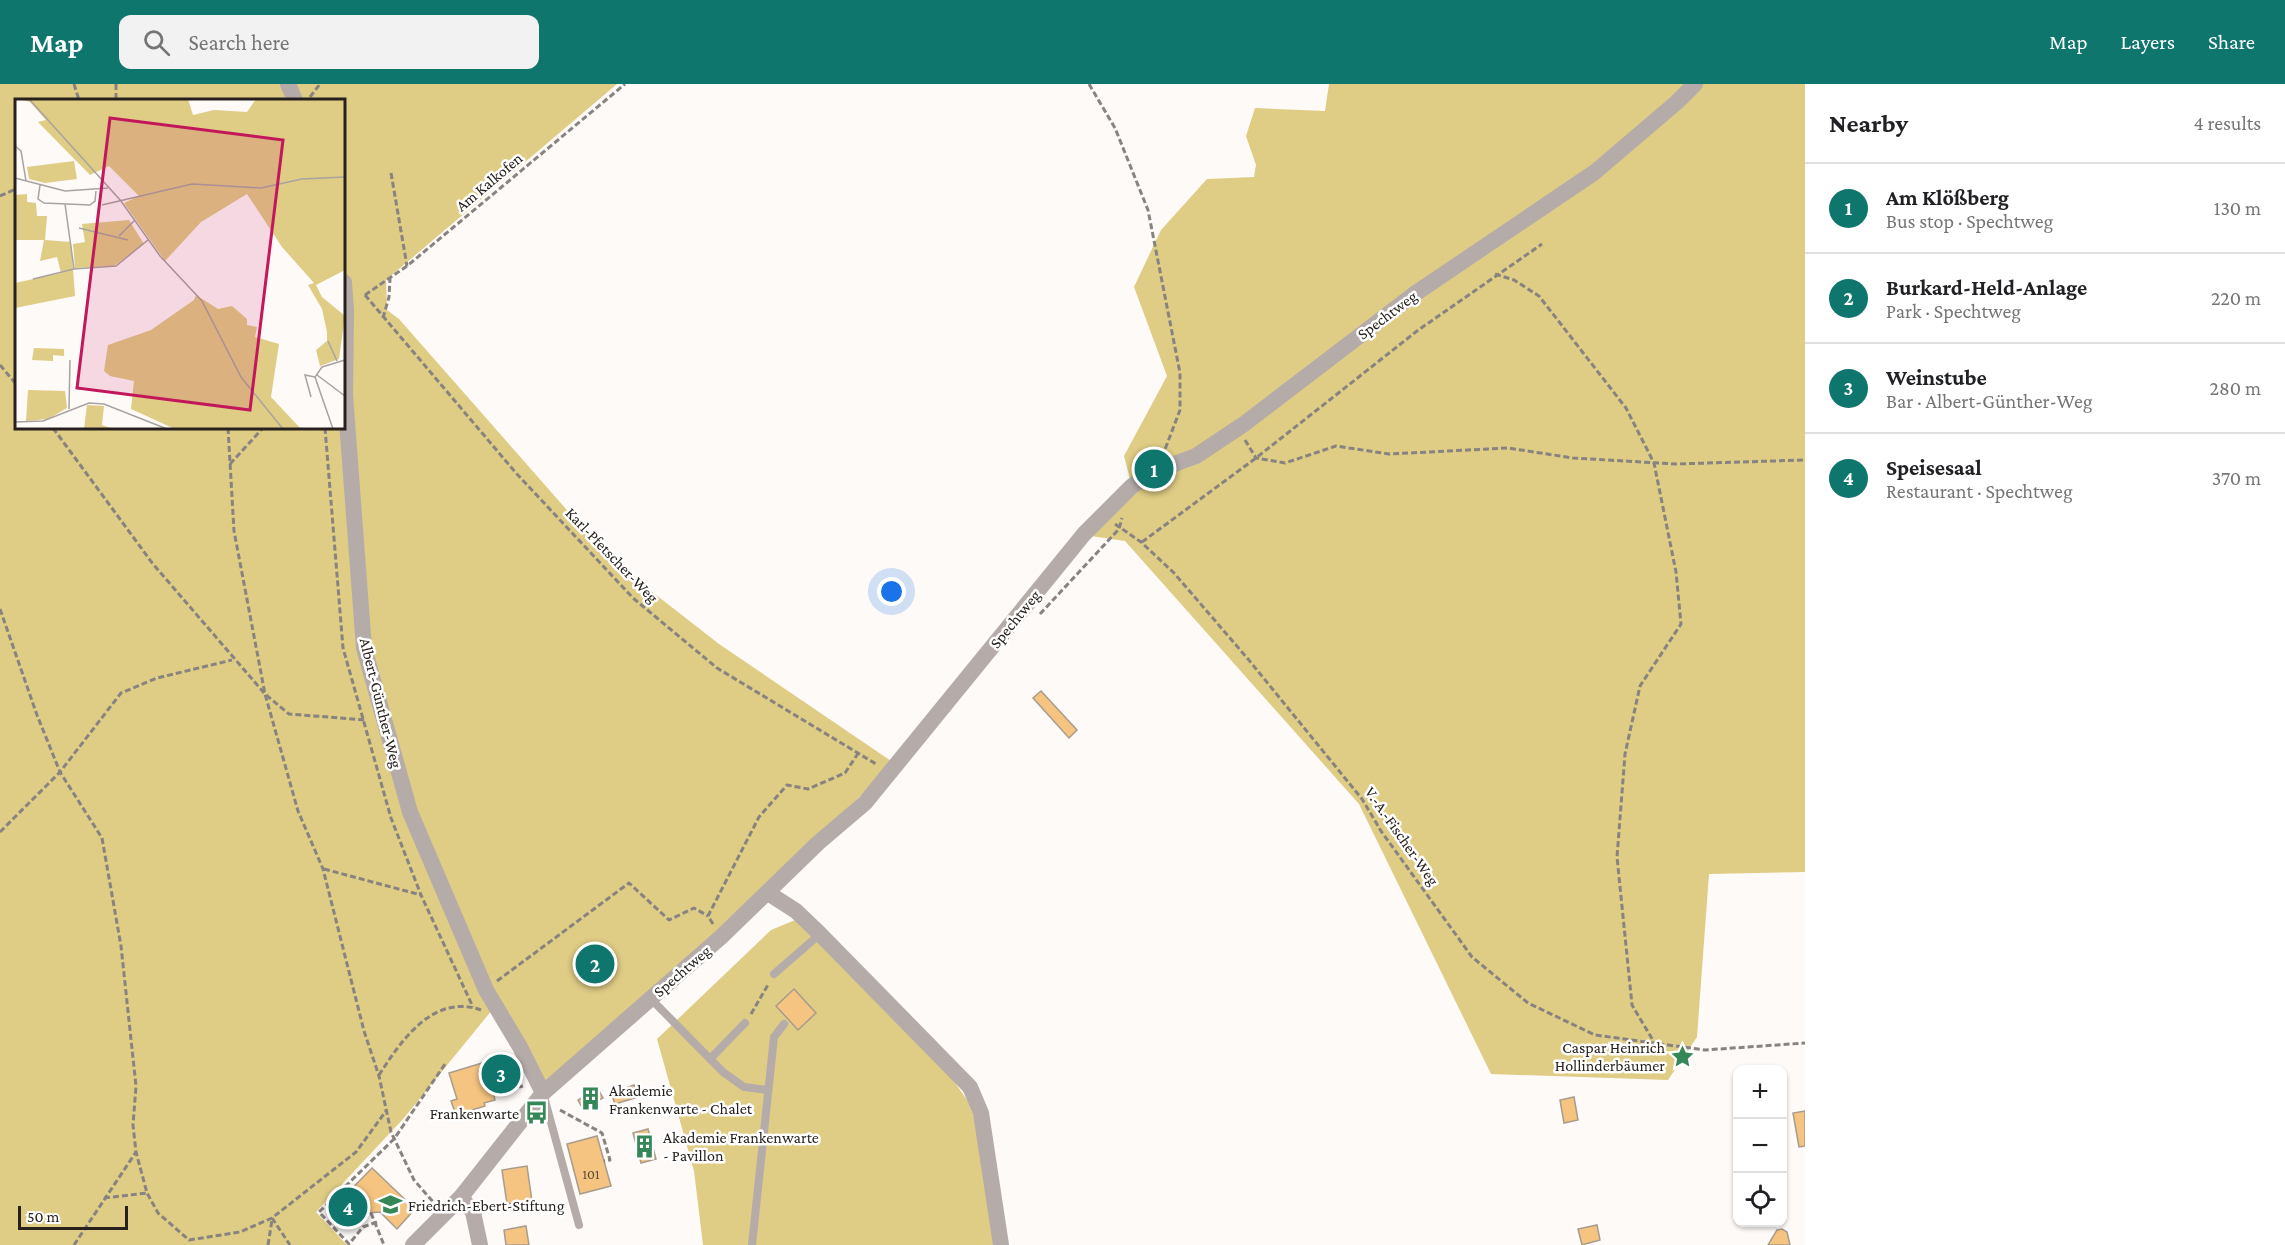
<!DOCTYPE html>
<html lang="en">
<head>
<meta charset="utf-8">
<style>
	body { margin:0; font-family:"Crimson Pro",serif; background:#f2f2f2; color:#202124 }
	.controls { position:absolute; right:18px; bottom:18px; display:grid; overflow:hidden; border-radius:12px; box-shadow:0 2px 4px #0004 }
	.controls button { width:54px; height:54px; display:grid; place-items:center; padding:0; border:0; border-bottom:2px solid #e0e0e0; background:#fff; color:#202124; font:30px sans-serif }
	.scale { position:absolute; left:18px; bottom:15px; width:110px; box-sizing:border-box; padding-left:6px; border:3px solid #27201c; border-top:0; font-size:16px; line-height:21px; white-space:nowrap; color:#27201c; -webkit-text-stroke:4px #fff; paint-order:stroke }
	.you { position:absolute; left:892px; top:508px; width:21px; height:21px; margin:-15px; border:4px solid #fff; border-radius:50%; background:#1a73e8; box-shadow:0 0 0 9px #1a73e833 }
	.badge { display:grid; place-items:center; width:39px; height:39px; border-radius:50%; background:#0f766e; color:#fff; font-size:20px; font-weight:700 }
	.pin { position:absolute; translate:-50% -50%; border:3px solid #fff; box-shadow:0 2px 6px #0006 }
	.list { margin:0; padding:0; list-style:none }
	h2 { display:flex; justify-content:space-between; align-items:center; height:78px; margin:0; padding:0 24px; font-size:26px }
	h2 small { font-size:20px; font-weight:400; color:#757577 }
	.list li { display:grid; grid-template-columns:39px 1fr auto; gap:18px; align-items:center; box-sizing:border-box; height:90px; padding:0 24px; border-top:2px solid #e0e0e0 }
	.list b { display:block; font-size:22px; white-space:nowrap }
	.list p { margin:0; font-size:20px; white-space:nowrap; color:#757577 }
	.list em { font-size:20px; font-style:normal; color:#757577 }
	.icon { flex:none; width:33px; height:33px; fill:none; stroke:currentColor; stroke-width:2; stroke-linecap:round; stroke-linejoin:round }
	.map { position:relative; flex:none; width:1805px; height:1161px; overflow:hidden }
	header { display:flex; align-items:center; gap:36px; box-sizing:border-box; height:84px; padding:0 30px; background:#0f766e; color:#fff }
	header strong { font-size:28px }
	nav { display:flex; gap:33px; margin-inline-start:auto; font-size:21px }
	.search { width:420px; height:54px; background:#f2f2f2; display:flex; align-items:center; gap:15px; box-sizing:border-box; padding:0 21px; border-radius:12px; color:#757577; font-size:22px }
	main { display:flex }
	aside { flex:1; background:#fff }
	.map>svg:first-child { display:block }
</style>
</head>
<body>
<header>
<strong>Map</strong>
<div class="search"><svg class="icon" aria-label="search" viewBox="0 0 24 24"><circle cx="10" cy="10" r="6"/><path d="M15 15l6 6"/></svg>Search here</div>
<nav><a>Map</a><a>Layers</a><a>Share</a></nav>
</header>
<main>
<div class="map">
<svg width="1805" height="1161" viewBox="0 0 1805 1161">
	<rect width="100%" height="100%" fill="#fefaf8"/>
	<g fill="#dfcc85" fill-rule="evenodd">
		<path d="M 0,0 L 617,0 L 386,196 L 387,226 L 399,235 L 610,475 L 719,560 L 894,679 L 767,804 L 544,1000 L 492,926 L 404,1034 L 316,1128 L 347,1161 L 0,1161 ZM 16,16 L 344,16 L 344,344 L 16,344 Z"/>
		<polygon points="1329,0 1805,0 1805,788 1709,790 1697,953 1668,996 1491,990 1359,720 1125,457 1091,452 1130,395 1124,372 1167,292 1134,203 1161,146 1207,95 1254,93 1256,81 1246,52 1255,24 1325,27"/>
		<polygon points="800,834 942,980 967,1016 979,1045 995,1161 703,1161 694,1087 657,955 771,846"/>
	</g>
	<g fill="#f5c481" stroke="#a79c8d" stroke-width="1.5">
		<polygon points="1041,607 1077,646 1069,654 1033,614"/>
		<polygon points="794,905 816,929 798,946 776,922"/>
		<polygon points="492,976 494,985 505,982 509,994 498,997 499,1002 492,1004 495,1016 484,1019 485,1022 456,1031 451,1017 457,1015 449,989"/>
		<polygon points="634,1001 638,1013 615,1020 611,1009"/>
		<polygon points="598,1005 603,1014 583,1025 578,1016"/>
		<polygon points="1574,1013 1578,1036 1564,1039 1560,1016"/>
		<polygon points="1805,1027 1805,1062 1799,1063 1793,1029"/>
		<polygon points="648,1045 656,1075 641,1079 633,1049"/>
		<polygon points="597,1052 611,1102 580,1110 567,1060"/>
		<polygon points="527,1082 532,1117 507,1120 502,1086"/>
		<polygon points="372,1084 415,1125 397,1145 380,1128 356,1130 346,1141 331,1126"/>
		<polygon points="1597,1141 1600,1156 1582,1161 1578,1145"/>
		<polygon points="526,1142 529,1161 506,1161 504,1146"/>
		<polygon points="1782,1145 1787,1148 1790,1161 1768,1161 1777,1146"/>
	</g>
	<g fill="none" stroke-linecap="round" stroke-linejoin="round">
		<g stroke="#888380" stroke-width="3" stroke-dasharray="6 3" stroke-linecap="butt">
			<polyline points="74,0 79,16"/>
			<polyline points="116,0 116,16"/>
			<polyline points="1089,0 1115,44 1148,126 1180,289 1180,326 1164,368"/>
			<polyline points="310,13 320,0"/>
			<polyline points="391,89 407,182"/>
			<polyline points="0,112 16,105"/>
			<polyline points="1495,190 1514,196 1539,212 1626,324 1654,379 1676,488 1681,540 1640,602 1625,670 1617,773 1632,921 1654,958"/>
			<polyline points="365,211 516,389 633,514 717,584 876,680"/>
			<polyline points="365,211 407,182 625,0"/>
			<polyline points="383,234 389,213 390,195"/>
			<polyline points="0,281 16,300"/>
			<polyline points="53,344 153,480 265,610 289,630 366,636"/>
			<polyline points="228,344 234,447 265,610 298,727 323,785 364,947 379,992 391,1048 414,1096 435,1120"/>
			<polyline points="325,344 343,564 391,734 421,811 473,923"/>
			<polyline points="1245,356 1256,374 1285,379 1336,362 1389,370 1508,364 1573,374 1676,380 1805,376"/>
			<polyline points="230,380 263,344"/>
			<polyline points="1115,440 1141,458 1174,489 1248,575 1362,715 1381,747 1472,873 1528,919 1595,951 1705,966 1805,959"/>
			<polyline points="1142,458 1256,374 1417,247 1542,160"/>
			<polyline points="0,525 37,631 60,688 102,754 121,862 136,1002 133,1041 136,1068 147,1109 158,1129 189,1156 240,1148 272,1134 356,1068 386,1027"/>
			<polyline points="1040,530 1119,445 1122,434"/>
			<polyline points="0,748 60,688 121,609 157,594 232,576"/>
			<polyline points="324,785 421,811"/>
			<polyline points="713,840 708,832 759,733 787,701 808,705 845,689 859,668"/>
			<polyline points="497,897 629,799 669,836 694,824 708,832"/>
			<polyline points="751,930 769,899"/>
			<path d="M 379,991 C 401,957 433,909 481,926"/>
			<polyline points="493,1010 523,1002"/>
			<polyline points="560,1026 602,1049 610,1076 604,1077"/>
			<polyline points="104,1114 147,1109"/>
			<polyline points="371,1129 384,1161"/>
			<polyline points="272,1134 290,1161"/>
			<polyline points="377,1138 363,1143 349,1160 319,1128 394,1055 445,980"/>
			<polyline points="74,1161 136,1068"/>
			<polyline points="268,1161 272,1136"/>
		</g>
		<g stroke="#b5acaa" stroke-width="8">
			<polyline points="774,890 820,850"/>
			<polyline points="650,914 723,988 744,1003 768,1006"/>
			<polyline points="710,975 745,939"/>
			<polyline points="543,1009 579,1141"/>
			<polyline points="752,1161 774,953 784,940"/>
		</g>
		<g stroke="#b5acaa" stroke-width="16">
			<polyline points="288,0 295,16"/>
			<polyline points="344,198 346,227 345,311 364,564 410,728 486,906 520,963 543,1009"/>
			<polyline points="768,809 796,827 820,850 970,1003 981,1029 1001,1161"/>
			<polyline points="461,1113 473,1128 480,1161"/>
			<polyline points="413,1161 461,1113 543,1009 721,853 818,759 865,719 1084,450 1131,403 1150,389 1196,372 1244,340 1413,211 1595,88 1677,18 1695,0"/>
		</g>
	</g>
	<defs>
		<symbol id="sight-bare" viewBox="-9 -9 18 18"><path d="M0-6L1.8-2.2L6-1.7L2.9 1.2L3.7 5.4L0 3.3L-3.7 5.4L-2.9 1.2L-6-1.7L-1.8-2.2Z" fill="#358758" stroke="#fff" stroke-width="2.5" paint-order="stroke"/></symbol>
		<symbol id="building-bare" viewBox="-9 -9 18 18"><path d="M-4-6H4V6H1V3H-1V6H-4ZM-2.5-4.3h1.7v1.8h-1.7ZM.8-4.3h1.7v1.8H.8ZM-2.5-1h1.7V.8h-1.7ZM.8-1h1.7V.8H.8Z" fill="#358758" stroke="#fff" stroke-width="2.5" paint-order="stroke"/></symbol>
		<symbol id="bus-bare" viewBox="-9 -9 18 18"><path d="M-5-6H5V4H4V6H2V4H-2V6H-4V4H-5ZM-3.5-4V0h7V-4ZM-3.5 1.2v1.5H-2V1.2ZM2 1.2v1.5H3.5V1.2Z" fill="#358758" stroke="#fff" stroke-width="2.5" paint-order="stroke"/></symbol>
		<symbol id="university-bare" viewBox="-9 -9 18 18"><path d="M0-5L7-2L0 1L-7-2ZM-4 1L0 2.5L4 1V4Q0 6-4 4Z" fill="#358758" stroke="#fff" stroke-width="2.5" paint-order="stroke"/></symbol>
	</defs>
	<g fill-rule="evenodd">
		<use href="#sight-bare" x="1666" y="956" width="33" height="33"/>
		<use href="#building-bare" x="574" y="998" width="33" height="33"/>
		<use href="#bus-bare" x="520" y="1012" width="33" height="33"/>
		<use href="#building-bare" x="628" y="1046" width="33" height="33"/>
		<use href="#university-bare" x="374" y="1104" width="33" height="33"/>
	</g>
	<g text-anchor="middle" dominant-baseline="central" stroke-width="5" stroke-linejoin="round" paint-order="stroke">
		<g font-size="14" fill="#5a4935">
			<text x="591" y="1090">101</text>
		</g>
		<g font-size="16" fill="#27201c" stroke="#fff">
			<text transform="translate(489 98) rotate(-40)">Am Kalkofen</text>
			<text transform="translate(1387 231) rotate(-37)">Spechtweg</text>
			<text transform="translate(612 471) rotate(46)">Karl-Pfetscher-Weg</text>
			<text transform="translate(1015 535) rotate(-51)">Spechtweg</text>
			<text transform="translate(381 619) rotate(76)">Albert-Günther-Weg</text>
			<text transform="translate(1402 752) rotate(55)">V.-A.-Fischer-Weg</text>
			<text transform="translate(682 887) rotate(-41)">Spechtweg</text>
		</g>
		<g font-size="16" fill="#27201c" stroke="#fff" text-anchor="start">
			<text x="1665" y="963" text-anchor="end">Caspar Heinrich<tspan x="1665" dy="18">Hollinderbäumer</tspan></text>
			<text x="609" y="1006">Akademie<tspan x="609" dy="18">Frankenwarte - Chalet</tspan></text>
			<text x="519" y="1029" text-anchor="end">Frankenwarte</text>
			<text x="663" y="1053">Akademie Frankenwarte<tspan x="663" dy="18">- Pavillon</tspan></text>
			<text x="408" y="1121">Friedrich-Ebert-Stiftung</text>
		</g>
	</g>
	<g transform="translate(15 15)">
		<rect width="330" height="330" fill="#fefaf8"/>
		<path d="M 3,0 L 173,0 L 178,16 L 199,11 L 232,13 L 241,0 L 330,0 L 330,171 L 301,186 L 307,198 L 330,217 L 324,260 L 305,267 L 301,251 L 312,242 L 312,233 L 307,210 L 293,186 L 299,184 L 267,148 L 232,95 L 186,123 L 150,162 L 109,104 L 124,97 L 94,67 L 75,76 L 23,23 L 31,21 L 15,3 ZM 59,62 L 62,80 L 30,84 L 14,80 L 12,68 ZM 12,95 L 12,103 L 21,104 L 22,117 L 32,117 L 30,141 L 56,143 L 60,197 L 0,209 L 0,184 L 46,174 L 42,158 L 25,162 L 29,141 L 0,141 L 0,96 ZM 114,121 L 129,145 L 99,167 L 60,169 L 58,145 L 70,143 L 67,125 ZM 181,196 L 203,210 L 217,207 L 232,220 L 232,226 L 242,228 L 240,238 L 264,245 L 256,298 L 286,330 L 160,330 L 116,310 L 119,282 L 95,277 L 89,272 L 93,246 L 136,231 L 179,201 ZM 19,249 L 49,250 L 49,257 L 38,256 L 38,262 L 17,261 ZM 13,291 L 50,292 L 52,309 L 33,320 L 11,322 ZM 72,306 L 89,307 L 87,326 L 98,330 L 69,330 Z" fill="#dfcc85"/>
		<path fill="none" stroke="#a8a3a0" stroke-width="1.5" d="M 14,0 L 106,102 L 145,157 L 187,202 L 226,278 L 268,330M 0,47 L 6,52 L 11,82M 0,79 L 50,92 L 93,89M 25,86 L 23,100 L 29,104 L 75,106 L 80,102 L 81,92M 50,105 L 59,170M 87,106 L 177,85 L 246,89 L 287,80 L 330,78M 64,129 L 113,141M 104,137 L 120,121M 18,180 L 59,170 L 101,167 L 133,141M 313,242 L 322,262M 302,276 L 330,297M 296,298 L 290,276 L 300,278M 54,310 L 55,261M 0,323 L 28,322 L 74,304 L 89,305 L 152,330M 318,330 L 300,278 L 307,268 L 330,261"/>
		<path fill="#c2185b" fill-opacity="0.15" stroke="#c2185b" stroke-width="3" d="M 95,19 L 268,41 L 235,311 L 62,289 Z"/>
		<rect width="330" height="330" fill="none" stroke="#27201c" stroke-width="3"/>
	</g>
</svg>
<div class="controls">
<button>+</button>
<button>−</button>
<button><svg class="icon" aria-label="locate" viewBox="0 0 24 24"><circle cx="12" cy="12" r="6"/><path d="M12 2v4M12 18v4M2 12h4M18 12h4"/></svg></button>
</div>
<div class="scale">50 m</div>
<div class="you"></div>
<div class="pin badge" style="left:1154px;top:385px">1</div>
<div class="pin badge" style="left:595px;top:880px">2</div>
<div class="pin badge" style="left:501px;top:990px">3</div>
<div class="pin badge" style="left:348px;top:1123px">4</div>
</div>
<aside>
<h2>Nearby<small>4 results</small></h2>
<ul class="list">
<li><span class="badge">1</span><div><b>Am Klößberg</b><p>Bus stop · Spechtweg</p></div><em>130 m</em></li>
<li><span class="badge">2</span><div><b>Burkard-Held-Anlage</b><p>Park · Spechtweg</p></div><em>220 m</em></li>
<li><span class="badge">3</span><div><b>Weinstube</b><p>Bar · Albert-Günther-Weg</p></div><em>280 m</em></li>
<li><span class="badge">4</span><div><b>Speisesaal</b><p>Restaurant · Spechtweg</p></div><em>370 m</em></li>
</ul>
</aside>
</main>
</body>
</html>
